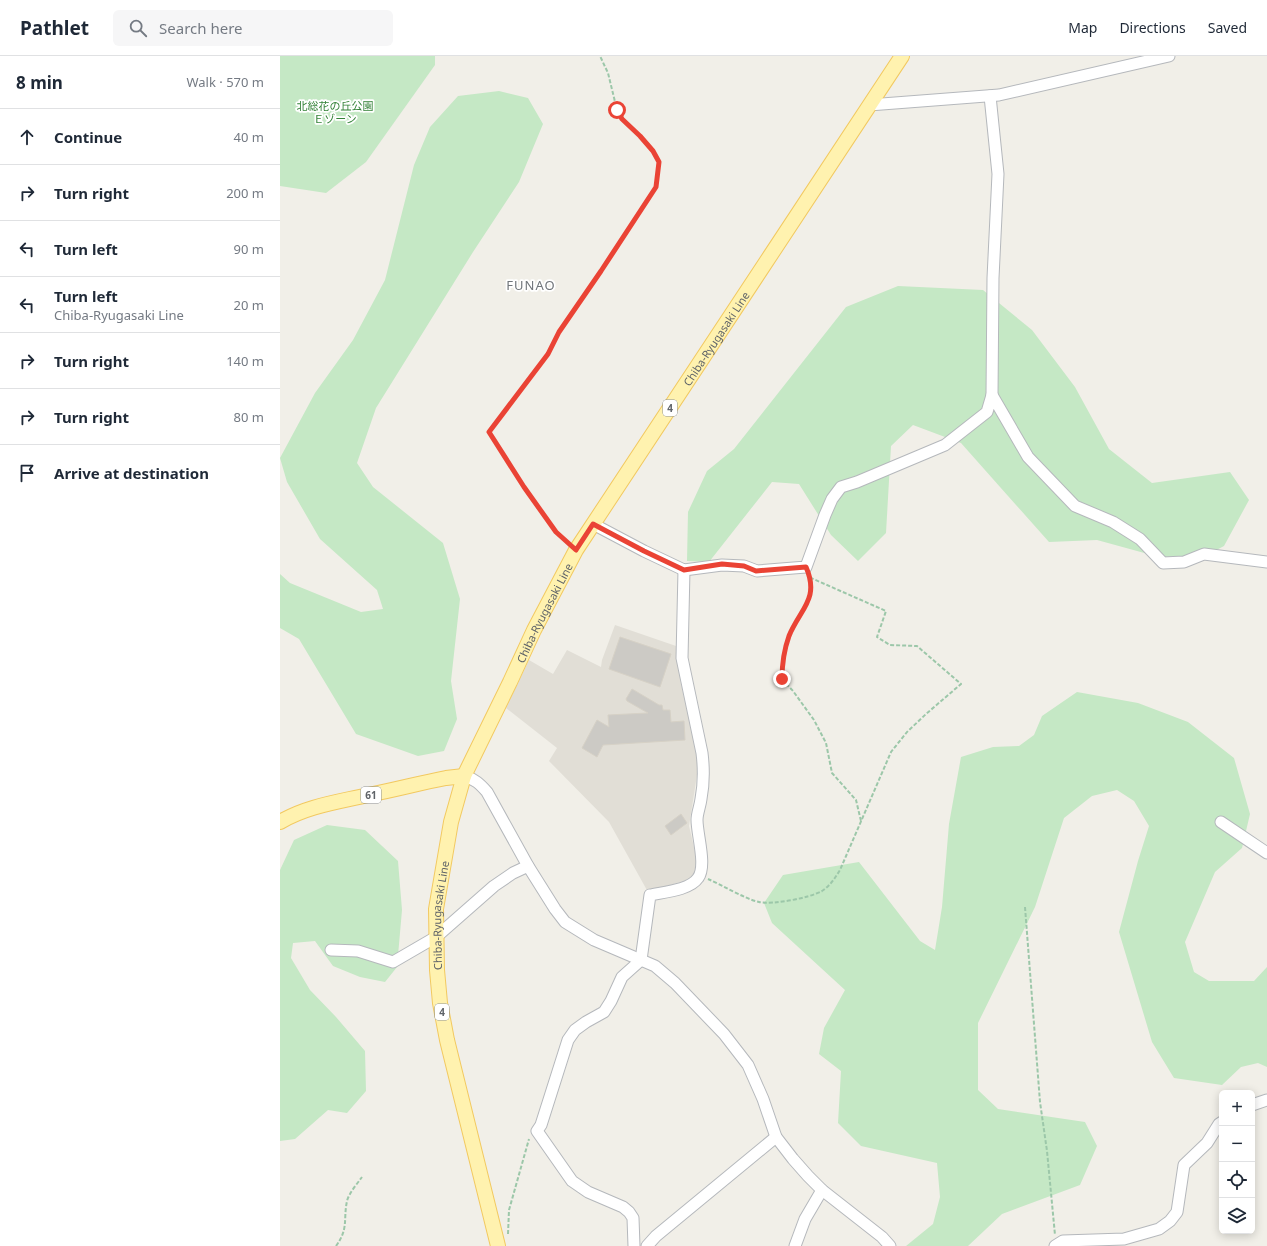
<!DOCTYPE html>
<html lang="en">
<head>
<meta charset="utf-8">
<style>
	body { margin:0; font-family:"Noto Sans","Noto Sans JP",sans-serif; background:#f6f6f7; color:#1f2937 }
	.controls { position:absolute; right:12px; bottom:12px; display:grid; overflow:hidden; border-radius:6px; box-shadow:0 2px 10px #0003 }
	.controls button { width:36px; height:36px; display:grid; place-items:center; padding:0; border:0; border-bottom:1px solid #e0e1e3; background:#fff; color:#1f2937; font:20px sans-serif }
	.stop { position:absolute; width:12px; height:12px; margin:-9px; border:3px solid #ea4335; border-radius:50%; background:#fff }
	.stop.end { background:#ea4335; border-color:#fff; box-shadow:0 1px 4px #0008 }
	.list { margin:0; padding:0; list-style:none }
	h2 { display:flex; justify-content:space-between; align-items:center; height:52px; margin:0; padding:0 16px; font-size:17px }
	h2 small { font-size:13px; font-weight:400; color:#747a83 }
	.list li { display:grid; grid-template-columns:26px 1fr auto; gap:12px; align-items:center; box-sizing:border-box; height:56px; padding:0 16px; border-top:1px solid #e0e1e3 }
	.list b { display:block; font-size:15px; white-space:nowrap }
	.list p { margin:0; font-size:13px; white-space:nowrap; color:#747a83 }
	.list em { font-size:13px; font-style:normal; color:#747a83 }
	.icon { flex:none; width:22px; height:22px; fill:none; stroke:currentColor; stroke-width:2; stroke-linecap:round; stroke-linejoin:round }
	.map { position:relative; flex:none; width:987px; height:1190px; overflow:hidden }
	header { display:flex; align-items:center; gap:24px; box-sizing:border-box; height:56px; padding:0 20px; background:#fff; border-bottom:1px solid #e0e1e3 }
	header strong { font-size:19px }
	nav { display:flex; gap:22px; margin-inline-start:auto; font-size:14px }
	.search { width:280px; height:36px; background:#f6f6f7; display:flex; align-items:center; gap:10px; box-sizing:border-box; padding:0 14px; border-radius:6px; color:#747a83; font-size:15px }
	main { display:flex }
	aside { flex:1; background:#fff }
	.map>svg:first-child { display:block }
</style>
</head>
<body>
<header>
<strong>Pathlet</strong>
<div class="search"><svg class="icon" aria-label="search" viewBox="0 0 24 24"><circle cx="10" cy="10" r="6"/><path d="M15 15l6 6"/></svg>Search here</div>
<nav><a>Map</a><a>Directions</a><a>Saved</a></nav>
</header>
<main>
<aside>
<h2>8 min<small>Walk · 570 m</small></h2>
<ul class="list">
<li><svg class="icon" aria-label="ahead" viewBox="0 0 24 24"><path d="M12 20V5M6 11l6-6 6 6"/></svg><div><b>Continue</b></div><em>40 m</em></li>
<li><svg class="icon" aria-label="right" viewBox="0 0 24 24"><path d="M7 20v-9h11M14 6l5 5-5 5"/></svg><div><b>Turn right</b></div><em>200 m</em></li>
<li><svg class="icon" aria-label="left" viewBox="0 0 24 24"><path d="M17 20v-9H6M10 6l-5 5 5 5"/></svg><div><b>Turn left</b></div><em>90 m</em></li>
<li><svg class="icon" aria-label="left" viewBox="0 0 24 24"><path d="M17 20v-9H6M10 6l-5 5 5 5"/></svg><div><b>Turn left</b><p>Chiba-Ryugasaki Line</p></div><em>20 m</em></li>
<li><svg class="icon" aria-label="right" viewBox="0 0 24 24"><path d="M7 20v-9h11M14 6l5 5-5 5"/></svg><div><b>Turn right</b></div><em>140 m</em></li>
<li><svg class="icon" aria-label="right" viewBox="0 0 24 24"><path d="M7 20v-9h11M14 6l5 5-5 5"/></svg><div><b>Turn right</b></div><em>80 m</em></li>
<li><svg class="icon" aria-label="arrive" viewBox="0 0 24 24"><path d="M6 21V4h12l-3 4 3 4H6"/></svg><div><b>Arrive at destination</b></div></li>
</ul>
</aside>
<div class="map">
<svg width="987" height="1190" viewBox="0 0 987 1190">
	<rect width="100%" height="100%" fill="#f1efe8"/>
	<polygon fill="#e1ded6" points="335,569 396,590 401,628 419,706 409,770 417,804 415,819 406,824 368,836 329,766 269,705 277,692 226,652 249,604 273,618 287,594 321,611 322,604"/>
	<g fill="#c5e8c5">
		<polygon points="0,0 155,0 155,9 86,106 46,137 0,130"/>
		<polygon points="219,35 248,42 263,68 239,126 193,196 96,352 77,407 93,431 163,487 180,543 171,625 177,663 164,695 138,700 76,678 19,583 0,572 0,518 10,527 81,556 103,553 97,534 40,483 7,426 0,402 35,337 73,284 105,224 134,109 150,71 178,40"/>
		<polygon points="618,230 703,234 752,274 795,331 829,393 872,427 950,416 969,444 944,490 908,509 817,484 769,486 681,387 633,369 611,390 606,477 578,505 551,479 519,428 492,426 429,506 407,505 408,456 427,415 454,393 566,251"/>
		<polygon points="797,636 858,647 908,666 954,702 970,758 962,792 935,816 905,886 914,916 929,925 974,925 987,911 987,1011 978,1007 961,1011 942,1029 894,1022 872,986 839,876 858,805 869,770 854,745 837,734 812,740 784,762 755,851 698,967 698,1034 718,1053 805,1066 817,1090 800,1129 722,1158 688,1190 626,1190 653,1168 660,1141 657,1107 581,1090 558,1067 561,1015 539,998 544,972 565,934 492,867 484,847 503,819 579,806 640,885 655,894 662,851 669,768 681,701 713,691 739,690 754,679 762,660"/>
		<polygon points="47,769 85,774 118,805 122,854 117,911 105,926 80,921 53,910 35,885 13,887 11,902 30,934 56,961 85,995 86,1035 67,1057 48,1054 15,1083 0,1085 0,814 14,784"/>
	</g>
	<g fill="#cccac5" stroke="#d6d1c6">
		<polygon points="340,581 391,598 380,631 329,613"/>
		<polygon points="352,633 379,649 382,649 383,654 390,654 391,666 404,665 405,684 323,689 317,701 302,692 317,664 329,671 328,659 368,657 347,645 346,643"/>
		<polygon points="401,758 407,767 391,779 385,770"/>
	</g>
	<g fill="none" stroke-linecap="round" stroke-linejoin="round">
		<defs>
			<g id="minor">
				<polyline points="710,40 718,118 713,222 712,339"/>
				<polyline points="589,49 719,39 889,0"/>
				<polyline points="313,468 364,495 404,514 442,509 464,510 477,515 526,511 545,459 552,443 561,431 577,426 665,389 707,356 712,339 748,401 795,450 833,466 860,483 883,507 904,506 924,498 987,506"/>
				<path d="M 184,720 C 195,723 200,728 207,736 L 248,810 L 275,853 L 285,866 L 314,884 L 375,910 L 395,927 L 444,978 L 468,1009 L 483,1043 L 496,1081 L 513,1103 L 528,1120 L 542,1134 L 602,1181 L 610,1190"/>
				<polyline points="941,766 987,797"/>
				<polyline points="51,894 78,895 113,906 156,881 214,830 233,817 248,810"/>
				<polyline points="972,1049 987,1044"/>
				<path d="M 354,1190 L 353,1162 L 349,1156 L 343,1151 L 308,1136 L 292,1125 L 257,1075 L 261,1069 L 288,984 L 295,974 L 306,966 L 324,956 L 331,945 L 342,921 L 361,904 L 370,839 C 384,836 410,834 418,822 C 427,810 417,779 417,764 C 417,757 420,751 421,743 C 424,727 424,713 422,697 L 402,602 L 404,514"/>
				<polyline points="367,1190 376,1180 496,1081"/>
				<polyline points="515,1190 525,1163 542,1134"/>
				<polyline points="775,1190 783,1185 844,1183 879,1173 890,1165 897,1156 904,1109 927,1087 939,1068 942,1066"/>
			</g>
			<g id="major">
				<path d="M 0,766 C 27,750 58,746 88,739 C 114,734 140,727 166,722 L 184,720"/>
				<path id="s1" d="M 218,1190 L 167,984 L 160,947 L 157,914 L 156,853 L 171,766 L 184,720 L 230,626 L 254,574 L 296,494 L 622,0"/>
			</g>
		</defs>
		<use href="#minor" stroke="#b5b8bc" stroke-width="13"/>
		<use href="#major" stroke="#f2c960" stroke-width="16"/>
		<g stroke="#9cc7a9" stroke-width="2" stroke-dasharray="4 2" stroke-linecap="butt">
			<path d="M 287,486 C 256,457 232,411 209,376 L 268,298 L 279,277 L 321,215 L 376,131 L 379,106 L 373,95 L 360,80 L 343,63 L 337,54 L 328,17 L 320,0"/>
			<path d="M 531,521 C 533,547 518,558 509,580 C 504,594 502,608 502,623 L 513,635 L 534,664 L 546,687 L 552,717 L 576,744 L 581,765"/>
			<path d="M 428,823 C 442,829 465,843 479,846 C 493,849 529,842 542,835 C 550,830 555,822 560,814 L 611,696 L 627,676 L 646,658 L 681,628 L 637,590 L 610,589 L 597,581 L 606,555 L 531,522"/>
			<polyline points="745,851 760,1046 767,1095 775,1179"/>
			<polyline points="228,1178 229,1154 249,1083"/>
			<path d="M 56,1190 C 69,1172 63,1164 67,1145 C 69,1137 77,1128 82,1121"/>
		</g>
		<use href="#minor" stroke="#fff" stroke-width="11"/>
		<use href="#major" stroke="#fff2af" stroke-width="14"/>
	</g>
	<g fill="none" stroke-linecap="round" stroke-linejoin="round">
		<path stroke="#ea4335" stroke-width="5" d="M 337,54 L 342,63 L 360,80 L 373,95 L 379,106 L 376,131 L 321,215 L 279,276 L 268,298 L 209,376 L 244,431 L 276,476 L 296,494 L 313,468 L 364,495 L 404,514 L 442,508 L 464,510 L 476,515 L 526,511 C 540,543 520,553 509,580 C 504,594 502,608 502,623"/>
	</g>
	<g text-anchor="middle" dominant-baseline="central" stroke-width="3.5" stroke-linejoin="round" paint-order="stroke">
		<g fill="#fff" stroke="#8f9295" stroke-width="1">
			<rect x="383" y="344" width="14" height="16" rx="3"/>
			<rect x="81" y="731" width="20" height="16" rx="3"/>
			<rect x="155" y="948" width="14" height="16" rx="3"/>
		</g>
		<g font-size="10" font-weight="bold" fill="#5f6368">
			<text x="390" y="352">4</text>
			<text x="91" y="739">61</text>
			<text x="162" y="956">4</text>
		</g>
		<g font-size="11" fill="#348238" stroke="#fff">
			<text x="55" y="49">北総花の丘公園<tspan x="55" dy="13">Ｅゾーン</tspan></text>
		</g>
		<g font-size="11" fill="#5f6368" stroke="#fff">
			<text stroke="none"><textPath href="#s1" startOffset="986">Chiba-Ryugasaki Line</textPath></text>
			<text stroke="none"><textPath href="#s1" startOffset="662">Chiba-Ryugasaki Line</textPath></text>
			<text stroke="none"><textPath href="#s1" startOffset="338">Chiba-Ryugasaki Line</textPath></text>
		</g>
		<g font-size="13" letter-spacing="1" fill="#70757a" stroke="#fff">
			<text x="251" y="229">FUNAO</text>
		</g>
	</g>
</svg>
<div class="controls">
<button>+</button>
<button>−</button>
<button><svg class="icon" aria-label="locate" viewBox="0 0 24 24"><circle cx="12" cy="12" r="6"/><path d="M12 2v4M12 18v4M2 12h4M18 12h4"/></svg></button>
<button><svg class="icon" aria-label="layers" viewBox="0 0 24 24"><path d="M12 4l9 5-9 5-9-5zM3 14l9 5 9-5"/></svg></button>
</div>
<div class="stop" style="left:337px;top:54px"></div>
<div class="stop end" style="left:502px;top:623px"></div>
</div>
</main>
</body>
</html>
